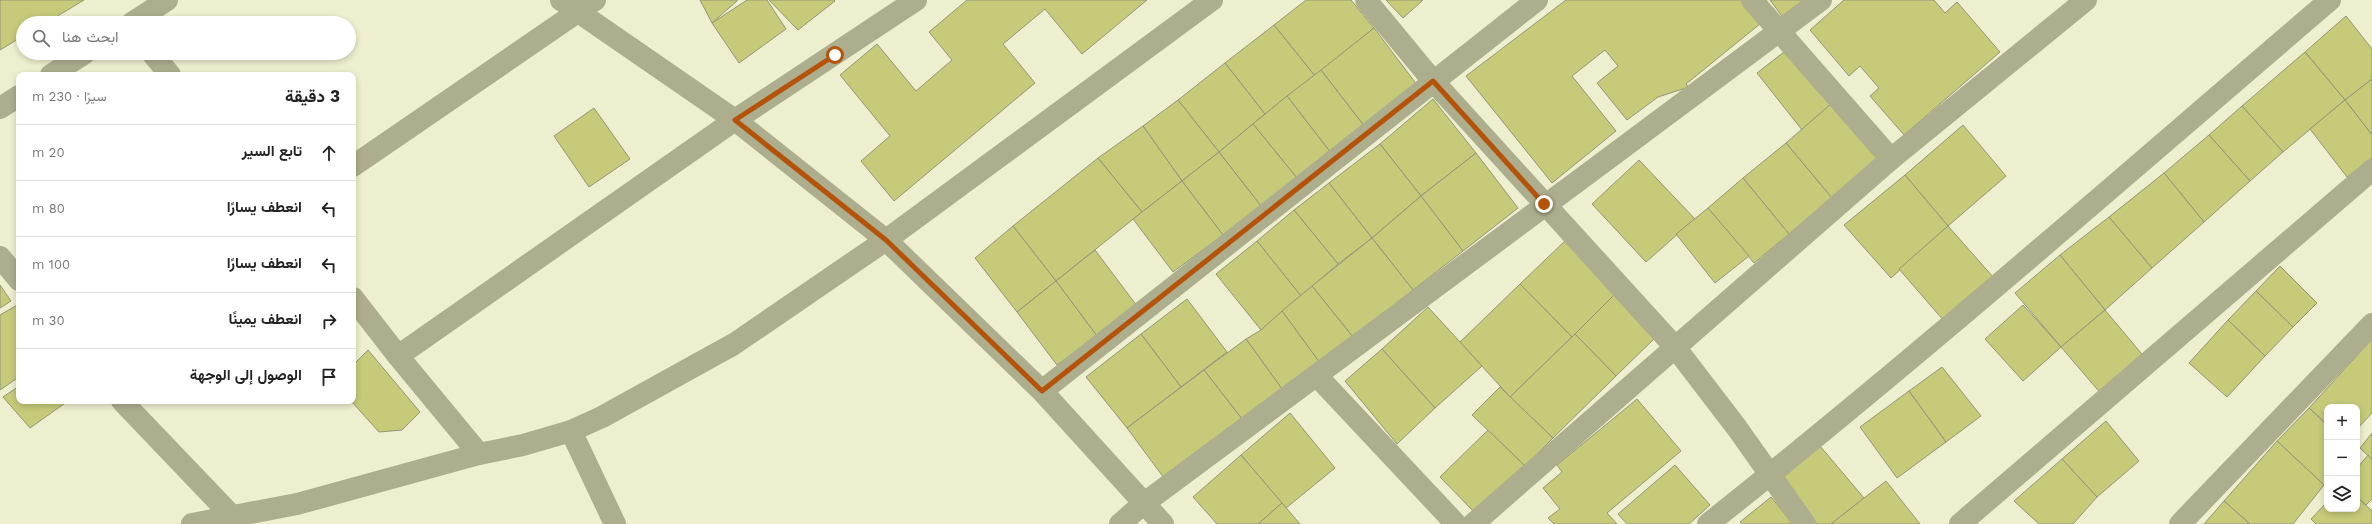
<!DOCTYPE html>
<html lang="ar">
<head>
<meta charset="utf-8">
<style>
	body { margin:0; font-family:"Work Sans",Vazirmatn,sans-serif; background:#f6f6f6; color:#222; direction:rtl }
	.controls { position:absolute; right:12px; bottom:12px; display:grid; overflow:hidden; border-radius:8px; box-shadow:0 2px 6px #0003 }
	.controls button { width:36px; height:36px; display:grid; place-items:center; padding:0; border:0; border-bottom:1px solid #e0e0e0; background:#fff; color:#222; font:20px sans-serif }
	.stop { position:absolute; width:12px; height:12px; margin:-9px; border:3px solid #b45309; border-radius:50%; background:#fff }
	.stop.end { background:#b45309; border-color:#fff; box-shadow:0 1px 4px #0008 }
	.list { margin:0; padding:0; list-style:none }
	h2 { display:flex; justify-content:space-between; align-items:center; height:52px; margin:0; padding:0 16px; font-size:17px }
	h2 small { font-size:13px; font-weight:400; color:#767676 }
	.list li { display:grid; grid-template-columns:26px 1fr auto; gap:12px; align-items:center; box-sizing:border-box; height:56px; padding:0 16px; border-top:1px solid #e0e0e0 }
	.list b { display:block; font-size:15px; white-space:nowrap }
	.list em { font-size:13px; font-style:normal; color:#767676 }
	.icon { flex:none; width:22px; height:22px; fill:none; stroke:currentColor; stroke-width:2; stroke-linecap:round; stroke-linejoin:round }
	.map { position:relative; flex:none; width:2372px; height:524px; overflow:hidden; direction:ltr }
	.search { position:absolute; background:#fff; box-shadow:0 2px 6px #0003; left:16px; top:16px; width:340px; height:44px; display:flex; align-items:center; gap:10px; box-sizing:border-box; padding:0 14px; border-radius:22px; color:#767676; font-size:15px }
	.panel { position:absolute; background:#fff; box-shadow:0 2px 6px #0003; left:16px; top:72px; width:340px; height:332px; border-radius:8px; direction:rtl }
	.map>svg:first-child { display:block }
</style>
</head>
<body>
<div class="map">
<svg width="2372" height="524" viewBox="0 0 2372 524">
	<rect width="100%" height="100%" fill="#edefce"/>
	<g fill="#c6ca79" stroke="#949678">
		<polygon points="0,0 84,0 46,23 23,23 23,36 0,50"/>
		<polygon points="700,0 738,0 712,23"/>
		<polygon points="747,0 767,0 786,29 739,63 712,23"/>
		<polygon points="769,0 834,0 835,1 798,30"/>
		<polygon points="967,0 1147,0 1082,54 1045,9 1003,44 1035,83 894,201 861,161 890,136 840,75 877,44 916,91 952,60 929,32"/>
		<polygon points="1306,0 1351,0 1374,28 1315,76 1274,25"/>
		<polygon points="1386,0 1423,0 1403,18"/>
		<polygon points="1566,0 1747,0 1766,19 1686,84 1689,87 1658,97 1627,120 1597,83 1618,66 1605,50 1572,76 1616,131 1552,183 1466,76"/>
		<polygon points="1770,0 1809,0 1784,19"/>
		<polygon points="1844,0 1934,0 1945,13 1957,2 2000,52 1904,135 1870,96 1879,88 1860,66 1849,76 1810,30"/>
		<polygon points="2346,16 2372,49 2372,79 2345,100 2305,52"/>
		<polygon points="1274,25 1315,76 1265,114 1225,63"/>
		<polygon points="1374,28 1418,86 1365,127 1321,70"/>
		<polygon points="1789,48 1832,103 1802,130 1757,73"/>
		<polygon points="2305,52 2345,100 2283,152 2242,106"/>
		<polygon points="1225,63 1265,114 1219,152 1178,100"/>
		<polygon points="1321,70 1365,127 1331,153 1287,96"/>
		<polygon points="2372,79 2372,135 2345,100"/>
		<polygon points="1287,96 1331,153 1297,178 1253,124"/>
		<polygon points="1433,99 1476,153 1421,196 1380,144"/>
		<polygon points="1178,100 1219,152 1182,181 1143,126"/>
		<polygon points="2345,100 2372,135 2372,158 2347,177 2310,129"/>
		<polygon points="1832,103 1879,158 1832,198 1786,143"/>
		<polygon points="2242,106 2283,152 2250,181 2209,135"/>
		<polygon points="594,108 630,159 589,187 554,136"/>
		<polygon points="1253,124 1297,178 1261,206 1219,152"/>
		<polygon points="1963,125 2006,176 1948,226 1905,175"/>
		<polygon points="1143,126 1182,181 1142,212 1098,158"/>
		<polygon points="2209,135 2250,181 2204,222 2164,173"/>
		<polygon points="1786,143 1832,198 1789,234 1743,178"/>
		<polygon points="1380,144 1421,196 1372,238 1329,183"/>
		<polygon points="1219,152 1261,206 1223,235 1182,181"/>
		<polygon points="1476,153 1518,208 1463,251 1421,196"/>
		<polygon points="1098,158 1142,212 1056,281 1013,226"/>
		<polygon points="1639,160 1695,219 1646,262 1592,204"/>
		<polygon points="2164,173 2204,222 2152,268 2109,217"/>
		<polygon points="1905,175 1948,226 1891,278 1844,225"/>
		<polygon points="1743,178 1789,234 1754,263 1708,208"/>
		<polygon points="1182,181 1223,235 1173,272 1133,219"/>
		<polygon points="1329,183 1372,238 1338,264 1294,210"/>
		<polygon points="1421,196 1463,251 1413,290 1372,238"/>
		<polygon points="1708,208 1749,256 1715,283 1676,234"/>
		<polygon points="1294,210 1338,264 1301,296 1257,241"/>
		<polygon points="2109,217 2152,268 2105,310 2060,255"/>
		<polygon points="1013,226 1056,281 1017,312 975,258"/>
		<polygon points="1948,226 1994,278 1944,321 1899,269"/>
		<polygon points="1372,238 1413,290 1353,337 1312,286"/>
		<polygon points="1567,239 1618,291 1572,337 1520,284"/>
		<polygon points="1257,241 1301,296 1261,330 1216,274"/>
		<polygon points="1095,250 1137,306 1097,336 1056,281"/>
		<polygon points="2060,255 2105,310 2061,347 2015,293"/>
		<polygon points="2280,266 2317,303 2293,327 2256,291"/>
		<polygon points="1056,281 1097,336 1057,365 1017,312"/>
		<polygon points="1520,284 1572,337 1510,397 1460,342"/>
		<polygon points="0,285 11,301 0,308"/>
		<polygon points="1312,286 1353,337 1320,363 1282,311"/>
		<polygon points="1618,291 1659,334 1616,376 1575,334"/>
		<polygon points="2256,291 2293,327 2265,356 2228,320"/>
		<polygon points="1187,299 1227,352 1181,387 1141,334"/>
		<polygon points="19,304 19,377 0,390 0,315"/>
		<polygon points="2023,305 2061,347 2023,381 1985,339"/>
		<polygon points="1428,307 1482,366 1435,408 1382,349"/>
		<polygon points="2105,310 2146,359 2103,396 2061,347"/>
		<polygon points="1282,311 1320,363 1282,389 1246,339 1261,330"/>
		<polygon points="2228,320 2265,356 2227,397 2189,363"/>
		<polygon points="1141,334 1181,387 1127,428 1086,377"/>
		<polygon points="1575,334 1616,376 1553,438 1510,397"/>
		<polygon points="1246,339 1282,389 1242,419 1204,370"/>
		<polygon points="2372,339 2372,413 2357,429 2357,407 2327,407 2327,424 2309,408"/>
		<polygon points="1382,349 1435,408 1397,444 1345,381"/>
		<polygon points="368,350 420,412 402,430 379,432 351,401 353,365"/>
		<polygon points="1942,367 1981,416 1946,442 1909,391"/>
		<polygon points="1204,370 1242,419 1164,478 1127,428"/>
		<polygon points="19,386 19,401 68,401 30,428 3,397"/>
		<polygon points="1500,387 1553,438 1525,466 1472,415"/>
		<polygon points="1909,391 1946,442 1897,478 1860,427"/>
		<polygon points="1637,399 1681,451 1607,513 1617,524 1554,524 1548,518 1560,509 1543,488 1562,472 1557,465"/>
		<polygon points="2309,408 2327,425 2327,482 2324,485 2277,441"/>
		<polygon points="1290,413 1335,468 1286,508 1241,455"/>
		<polygon points="2106,421 2139,461 2097,497 2062,459"/>
		<polygon points="1488,430 1525,466 1477,515 1440,477"/>
		<polygon points="2372,433 2372,460 2360,448"/>
		<polygon points="2277,441 2324,485 2293,524 2250,524 2224,501"/>
		<polygon points="1820,446 1864,498 1831,524 1817,524 1779,481"/>
		<polygon points="1241,455 1282,503 1258,524 1217,524 1193,497"/>
		<polygon points="2368,455 2372,460 2372,499 2366,505 2357,497 2357,468"/>
		<polygon points="2062,459 2097,497 2073,524 2039,524 2014,501"/>
		<polygon points="1675,465 1710,505 1689,524 1627,524 1618,514"/>
		<polygon points="1886,481 1920,524 1831,524 1864,498"/>
		<polygon points="1771,497 1793,524 1742,524 1740,522"/>
		<polygon points="2357,497 2372,511 2372,524 2316,524 2311,519 2327,502 2327,509 2357,509"/>
		<polygon points="2224,501 2250,524 2204,524"/>
		<polygon points="1282,503 1300,524 1258,524"/>
	</g>
	<g fill="none" stroke-linecap="round" stroke-linejoin="round">
		<g stroke="#acae8d" stroke-width="22">
			<polyline points="561,0 735,120 886,240 1042,391 1163,524"/>
			<polyline points="1366,0 1433,81 1675,347 1737,428 1805,524"/>
			<polyline points="1752,0 1891,159"/>
			<polyline points="132,23 167,0"/>
			<polyline points="152,53 170,75"/>
			<polyline points="51,75 85,53"/>
			<polyline points="0,108 19,96"/>
			<polyline points="353,166 595,0"/>
			<polyline points="0,257 19,280"/>
			<polyline points="353,298 398,356 735,120 916,0"/>
			<polyline points="398,356 479,454"/>
			<polyline points="1317,376 1456,524"/>
			<polyline points="1042,391 1537,0"/>
			<polyline points="122,401 232,516"/>
			<polyline points="571,431 615,524"/>
			<polyline points="192,524 297,504 479,454 523,445 571,431 602,417 734,344 886,240 1212,0"/>
			<path d="M 1120,524 L 1143,504 C 1370,337 1595,168 1821,0"/>
			<polyline points="1473,524 1891,159 2086,0"/>
			<path d="M 1708,524 C 1920,356 2124,176 2330,0"/>
			<polyline points="1960,524 2372,170"/>
			<polyline points="2180,524 2372,324"/>
		</g>
	</g>
	<g fill="none" stroke-linecap="round" stroke-linejoin="round">
		<polyline stroke="#b45309" stroke-width="5" points="835,55 735,120 886,240 1042,391 1433,81 1544,204"/>
	</g>
</svg>
<div class="controls">
<button>+</button>
<button>−</button>
<button><svg class="icon" aria-label="layers" viewBox="0 0 24 24"><path d="M12 4l9 5-9 5-9-5zM3 14l9 5 9-5"/></svg></button>
</div>
<div class="stop" style="left:835px;top:55px"></div>
<div class="stop end" style="left:1544px;top:204px"></div>
<div class="search"><svg class="icon" aria-label="search" viewBox="0 0 24 24"><circle cx="10" cy="10" r="6"/><path d="M15 15l6 6"/></svg>ابحث هنا</div>
<section class="panel">
<h2>3 دقيقة<small>سيرًا · 230 m</small></h2>
<ul class="list">
<li><svg class="icon" aria-label="ahead" viewBox="0 0 24 24"><path d="M12 20V5M6 11l6-6 6 6"/></svg><div><b>تابع السير</b></div><em>20 m</em></li>
<li><svg class="icon" aria-label="left" viewBox="0 0 24 24"><path d="M17 20v-9H6M10 6l-5 5 5 5"/></svg><div><b>انعطف يسارًا</b></div><em>80 m</em></li>
<li><svg class="icon" aria-label="left" viewBox="0 0 24 24"><path d="M17 20v-9H6M10 6l-5 5 5 5"/></svg><div><b>انعطف يسارًا</b></div><em>100 m</em></li>
<li><svg class="icon" aria-label="right" viewBox="0 0 24 24"><path d="M7 20v-9h11M14 6l5 5-5 5"/></svg><div><b>انعطف يمينًا</b></div><em>30 m</em></li>
<li><svg class="icon" aria-label="arrive" viewBox="0 0 24 24"><path d="M6 21V4h12l-3 4 3 4H6"/></svg><div><b>الوصول إلى الوجهة</b></div></li>
</ul>
</section>
</div>
</body>
</html>
